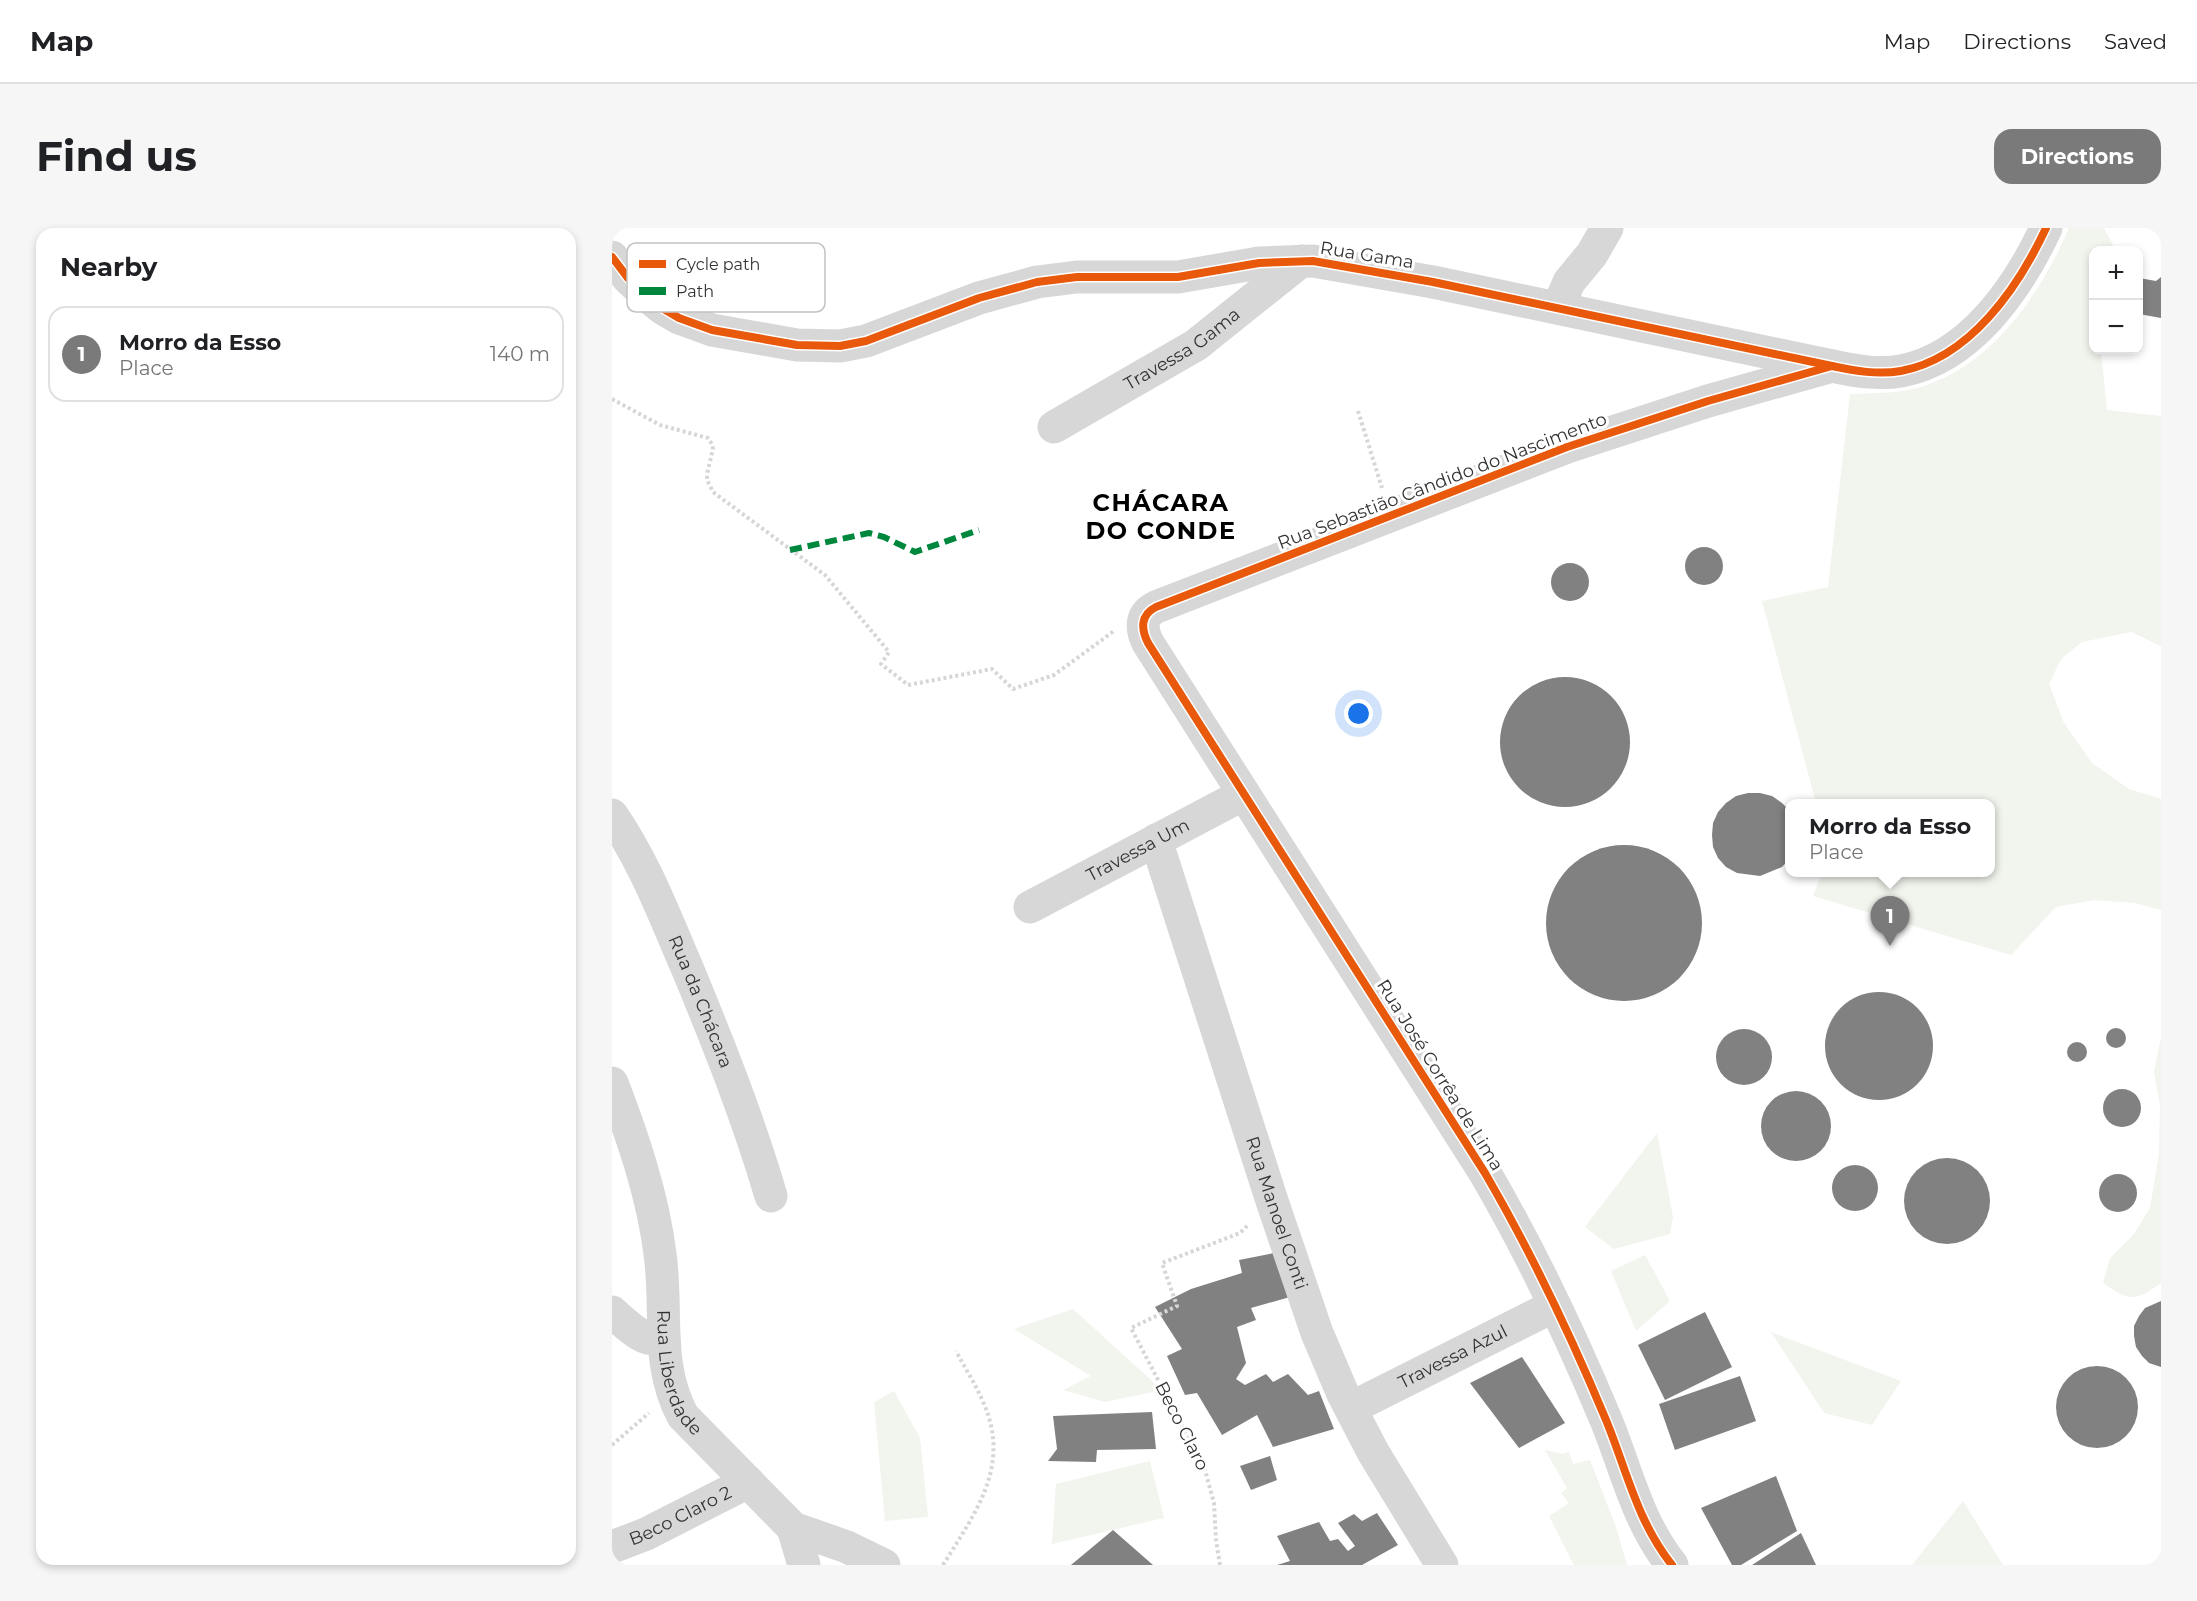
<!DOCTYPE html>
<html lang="en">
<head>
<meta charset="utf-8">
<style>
	body { margin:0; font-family:Montserrat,sans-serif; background:#f6f6f6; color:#202124 }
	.controls { position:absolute; right:18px; top:18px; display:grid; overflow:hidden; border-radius:12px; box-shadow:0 3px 9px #0003 }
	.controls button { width:54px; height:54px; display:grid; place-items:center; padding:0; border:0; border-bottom:2px solid #e0e0e0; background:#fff; color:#202124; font:30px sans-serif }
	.you { position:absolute; left:747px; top:486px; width:21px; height:21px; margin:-15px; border:4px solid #fff; border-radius:50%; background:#1a73e8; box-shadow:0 0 0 9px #1a73e833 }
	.badge { display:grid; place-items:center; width:39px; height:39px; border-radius:50%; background:#7a7a7a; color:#fff; font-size:20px; font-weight:700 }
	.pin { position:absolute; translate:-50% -50px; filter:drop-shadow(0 2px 3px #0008) }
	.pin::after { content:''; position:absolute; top:32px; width:21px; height:18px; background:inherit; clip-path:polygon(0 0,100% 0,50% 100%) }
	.popup { position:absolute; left:1173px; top:571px; width:210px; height:78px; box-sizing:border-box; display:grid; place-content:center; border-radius:12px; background:#fff; filter:drop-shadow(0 2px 4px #0005); font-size:20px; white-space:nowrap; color:#757577 }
	.popup b { font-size:22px; color:#202124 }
	.popup::after { content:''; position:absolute; left:50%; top:100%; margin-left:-12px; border:12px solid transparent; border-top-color:#fff }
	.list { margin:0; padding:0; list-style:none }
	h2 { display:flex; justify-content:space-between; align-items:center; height:78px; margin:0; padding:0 24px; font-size:26px }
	h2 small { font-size:20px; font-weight:400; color:#757577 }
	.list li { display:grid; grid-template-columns:39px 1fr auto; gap:18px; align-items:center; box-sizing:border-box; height:96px; margin:0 12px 12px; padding:0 12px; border:2px solid #e0e0e0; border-radius:18px }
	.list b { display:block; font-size:22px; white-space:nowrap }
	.list p { margin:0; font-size:20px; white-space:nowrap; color:#757577 }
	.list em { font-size:20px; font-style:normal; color:#757577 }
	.map { position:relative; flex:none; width:1549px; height:1337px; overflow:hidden; border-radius:18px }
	header { display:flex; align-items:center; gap:36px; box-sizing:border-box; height:84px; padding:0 30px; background:#fff; border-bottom:2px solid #e0e0e0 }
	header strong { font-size:28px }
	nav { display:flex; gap:33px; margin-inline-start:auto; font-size:21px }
	.intro { display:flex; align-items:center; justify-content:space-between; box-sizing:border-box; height:144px; padding:0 36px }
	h1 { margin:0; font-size:42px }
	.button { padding:15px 27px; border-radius:18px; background:#7a7a7a; color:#fff; font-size:21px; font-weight:700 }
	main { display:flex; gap:36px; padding:0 36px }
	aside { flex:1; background:#fff; border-radius:18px; box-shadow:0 3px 9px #0003 }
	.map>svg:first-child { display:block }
</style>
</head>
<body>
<header>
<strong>Map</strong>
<nav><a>Map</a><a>Directions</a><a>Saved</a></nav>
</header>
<div class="intro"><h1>Find us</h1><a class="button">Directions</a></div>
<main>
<aside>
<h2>Nearby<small></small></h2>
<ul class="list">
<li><span class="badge">1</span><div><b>Morro da Esso</b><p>Place</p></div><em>140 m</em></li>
</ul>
</aside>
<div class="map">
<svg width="1549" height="1337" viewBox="0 0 1549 1337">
	<rect width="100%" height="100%" fill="#fff"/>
	<g fill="#f1f5ed">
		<path d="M 1457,0 L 1492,0 L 1501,17 L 1497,22 L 1482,22 L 1482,122 L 1489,122 L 1495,182 L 1549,188 L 1549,418 L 1519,404 L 1470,414 L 1449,431 L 1437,456 L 1452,495 L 1480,535 L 1517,561 L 1549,571 L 1549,682 L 1523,675 L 1482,672 L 1444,679 L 1399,727 L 1201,668 L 1210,645 L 1378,644 L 1378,576 L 1204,575 L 1150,373 L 1216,359 L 1238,166 C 1264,165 1290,166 1315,157 C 1383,134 1430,63 1457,0 Z"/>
		<path d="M 1549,809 L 1549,1055 C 1523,1074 1517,1073 1491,1055 L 1498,1030 L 1522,1006 L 1538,980 L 1547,926 L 1548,877 L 1542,844 Z"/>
		<polygon points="1045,905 1061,989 1058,1006 1002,1021 973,999"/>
		<polygon points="1033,1027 1058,1073 1024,1103 999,1043"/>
		<polygon points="461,1081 550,1162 493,1174 451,1162 479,1148 402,1101"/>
		<polygon points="1159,1104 1289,1153 1260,1197 1212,1185"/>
		<polygon points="282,1163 308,1210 316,1289 273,1293 262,1174"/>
		<polygon points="933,1222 951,1226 957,1224 961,1236 978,1232 1004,1299 1015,1337 962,1337 937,1288 957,1275 949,1265 955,1260"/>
		<polygon points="538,1233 552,1290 440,1316 444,1256"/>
		<polygon points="1351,1273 1391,1337 1300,1337"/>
	</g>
	<g fill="#818181">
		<polygon points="1549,49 1549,90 1527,86 1527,50 1544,53"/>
		<circle cx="1092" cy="338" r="19"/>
		<circle cx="958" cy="354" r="19"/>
		<circle cx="953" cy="514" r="65"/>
		<polygon points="1136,565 1148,565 1160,568 1170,575 1178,583 1178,630 1170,639 1148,648 1125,645 1114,639 1106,630 1101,619 1100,607 1101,595 1106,584 1114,575 1124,568"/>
		<circle cx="1012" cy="695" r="78"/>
		<circle cx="1267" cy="818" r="54"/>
		<circle cx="1504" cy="810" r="10"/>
		<circle cx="1132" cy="829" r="28"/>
		<circle cx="1465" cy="824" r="10"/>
		<circle cx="1510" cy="880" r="19"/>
		<circle cx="1184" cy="898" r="35"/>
		<circle cx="1335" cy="973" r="43"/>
		<circle cx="1243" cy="960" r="23"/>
		<circle cx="1506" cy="965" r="19"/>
		<polygon points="667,1024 678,1069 639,1080 644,1092 625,1099 634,1135 624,1151 633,1157 654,1146 661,1154 676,1146 696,1167 707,1163 722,1201 661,1219 645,1187 610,1207 585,1165 573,1167 555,1128 570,1121 543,1079 579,1061 630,1045 627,1032"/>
		<polygon points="1549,1073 1549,1139 1537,1135 1530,1128 1524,1119 1522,1108 1522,1098 1527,1088 1533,1080"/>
		<polygon points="1093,1084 1120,1139 1053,1172 1026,1117"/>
		<polygon points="910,1129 953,1195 907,1220 858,1155"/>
		<circle cx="1485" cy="1179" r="41"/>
		<polygon points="1128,1148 1144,1193 1063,1222 1047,1176"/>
		<polygon points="540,1184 544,1221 485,1222 484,1234 436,1233 445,1221 441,1188"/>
		<polygon points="658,1228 665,1252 639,1262 628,1238"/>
		<polygon points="1164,1248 1185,1303 1129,1337 1120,1337 1089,1280"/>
		<polygon points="765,1285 786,1317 750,1337 665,1337 678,1333 665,1308 707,1294 718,1313 726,1311 736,1323 743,1318 726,1295 742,1286 750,1293"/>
		<polygon points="501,1302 541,1337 459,1337"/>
		<polygon points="1189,1305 1204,1337 1140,1337"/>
	</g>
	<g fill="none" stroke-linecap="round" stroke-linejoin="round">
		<g stroke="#d6d6d6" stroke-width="4" stroke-dasharray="3 3" stroke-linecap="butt">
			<polyline points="0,171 48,197 96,210 100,216 101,221 95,246 95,252 101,264 213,347 277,424 269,436 296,457 380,441 401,461 442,447 502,403"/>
			<polyline points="746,183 770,260"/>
			<polyline points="0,1217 37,1185"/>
			<path d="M 331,1337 C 363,1285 399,1239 372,1176 C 364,1157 353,1140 344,1123"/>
			<polyline points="608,1337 604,1312 602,1275 593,1242 519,1100 565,1078 550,1035 628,1005 636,997"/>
		</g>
		<g stroke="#d7d7d7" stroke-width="33">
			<path d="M 0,29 L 16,50 L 34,67 L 50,80 L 67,90 L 100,102 L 185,117 L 228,118 L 254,113 L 367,70 L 425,54 L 465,49 L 566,49 L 647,35 L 701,33 L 821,54 L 1220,138 C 1243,143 1266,147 1289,143 C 1358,130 1406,60 1434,0"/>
			<polyline points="946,80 957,54 980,26 995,0"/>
			<path id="s1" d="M 442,199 L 584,117 L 689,33"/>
			<path id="s2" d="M 0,587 C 33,635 53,689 76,742 C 107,817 136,890 159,968"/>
			<path id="s3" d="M 544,612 L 660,973 L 705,1105 L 731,1166 L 761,1224 L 830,1337"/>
			<path id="s4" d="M 418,679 L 632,566"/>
			<path id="s5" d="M 0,855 C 21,910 41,968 48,1026 C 56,1082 43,1137 71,1188 L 181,1300 L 235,1319 L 272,1337"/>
			<path d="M 0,1084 C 15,1097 29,1113 50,1112"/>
			<path id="s6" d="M 739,1180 L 942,1078"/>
			<polyline points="181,1300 192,1337"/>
			<path id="s7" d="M 0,1319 L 34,1306 L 136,1254"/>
			<path d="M 1060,1337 C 1025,1293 1015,1243 994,1192 C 959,1108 919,1024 873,945 L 536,415 C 529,401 528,387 544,379 L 955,219 L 1096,173 L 1220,138"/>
		</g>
		<polyline stroke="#00873e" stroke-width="6" stroke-dasharray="12 6" stroke-linecap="butt" points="178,322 257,305 272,309 303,324 367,302"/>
		<defs>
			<g id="cycleway">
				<path d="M 0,29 L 16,50 L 34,67 L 50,80 L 67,90 L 100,102 L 185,117 L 228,118 L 254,113 L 367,70 L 425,54 L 465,49 L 566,49 L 647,35 L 701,33 L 821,54 L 1220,138 C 1243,143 1266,147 1289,143 C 1358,130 1406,60 1434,0"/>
				<path d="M 1060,1337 C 1025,1293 1015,1243 994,1192 C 959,1108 919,1024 873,945 L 536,415 C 529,401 528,387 544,379 L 955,219 L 1096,173 L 1220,138"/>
			</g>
		</defs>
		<use href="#cycleway" stroke="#fff" stroke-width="11"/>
		<use href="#cycleway" stroke="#e8590c" stroke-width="8"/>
	</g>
	<g text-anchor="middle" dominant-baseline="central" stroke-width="6" stroke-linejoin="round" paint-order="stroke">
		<g font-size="18" fill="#333" stroke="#fff">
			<text transform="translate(755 27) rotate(9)">Rua Gama</text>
			<text stroke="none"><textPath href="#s1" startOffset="150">Travessa Gama</textPath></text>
			<text transform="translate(830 253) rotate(-21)">Rua Sebastião Cândido do Nascimento</text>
			<text stroke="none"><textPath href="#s4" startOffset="122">Travessa Um</textPath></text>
			<text stroke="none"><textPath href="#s2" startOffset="207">Rua da Chácara</textPath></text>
			<text transform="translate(828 847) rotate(58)">Rua José Corrêa de Lima</text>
			<text stroke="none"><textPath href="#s3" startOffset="392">Rua Manoel Conti</textPath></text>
			<text stroke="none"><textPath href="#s6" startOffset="114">Travessa Azul</textPath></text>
			<text stroke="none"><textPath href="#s5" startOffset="300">Rua Liberdade</textPath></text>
			<text transform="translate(570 1198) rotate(63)">Beco Claro</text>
			<text stroke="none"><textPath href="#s7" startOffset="75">Beco Claro 2</textPath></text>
		</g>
		<g font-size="24" font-weight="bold" letter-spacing="1.5" fill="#000" stroke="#fff">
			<text x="549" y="274">CHÁCARA<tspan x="549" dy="28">DO CONDE</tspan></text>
		</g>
	</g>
	<rect x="15" y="15" width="198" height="69" rx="9" fill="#fff" stroke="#c2c2c2" stroke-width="1.5"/>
	<rect x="27" y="32" width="27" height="8" fill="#e8590c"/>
	<rect x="27" y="59" width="27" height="8" fill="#00873e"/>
	<g font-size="16" fill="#333">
		<text x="64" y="42">Cycle path</text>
		<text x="64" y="69">Path</text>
	</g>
</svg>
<div class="controls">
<button>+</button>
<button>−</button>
</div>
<div class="you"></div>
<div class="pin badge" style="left:1278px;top:718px">1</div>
<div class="popup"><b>Morro da Esso</b>Place</div>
</div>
</main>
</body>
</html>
